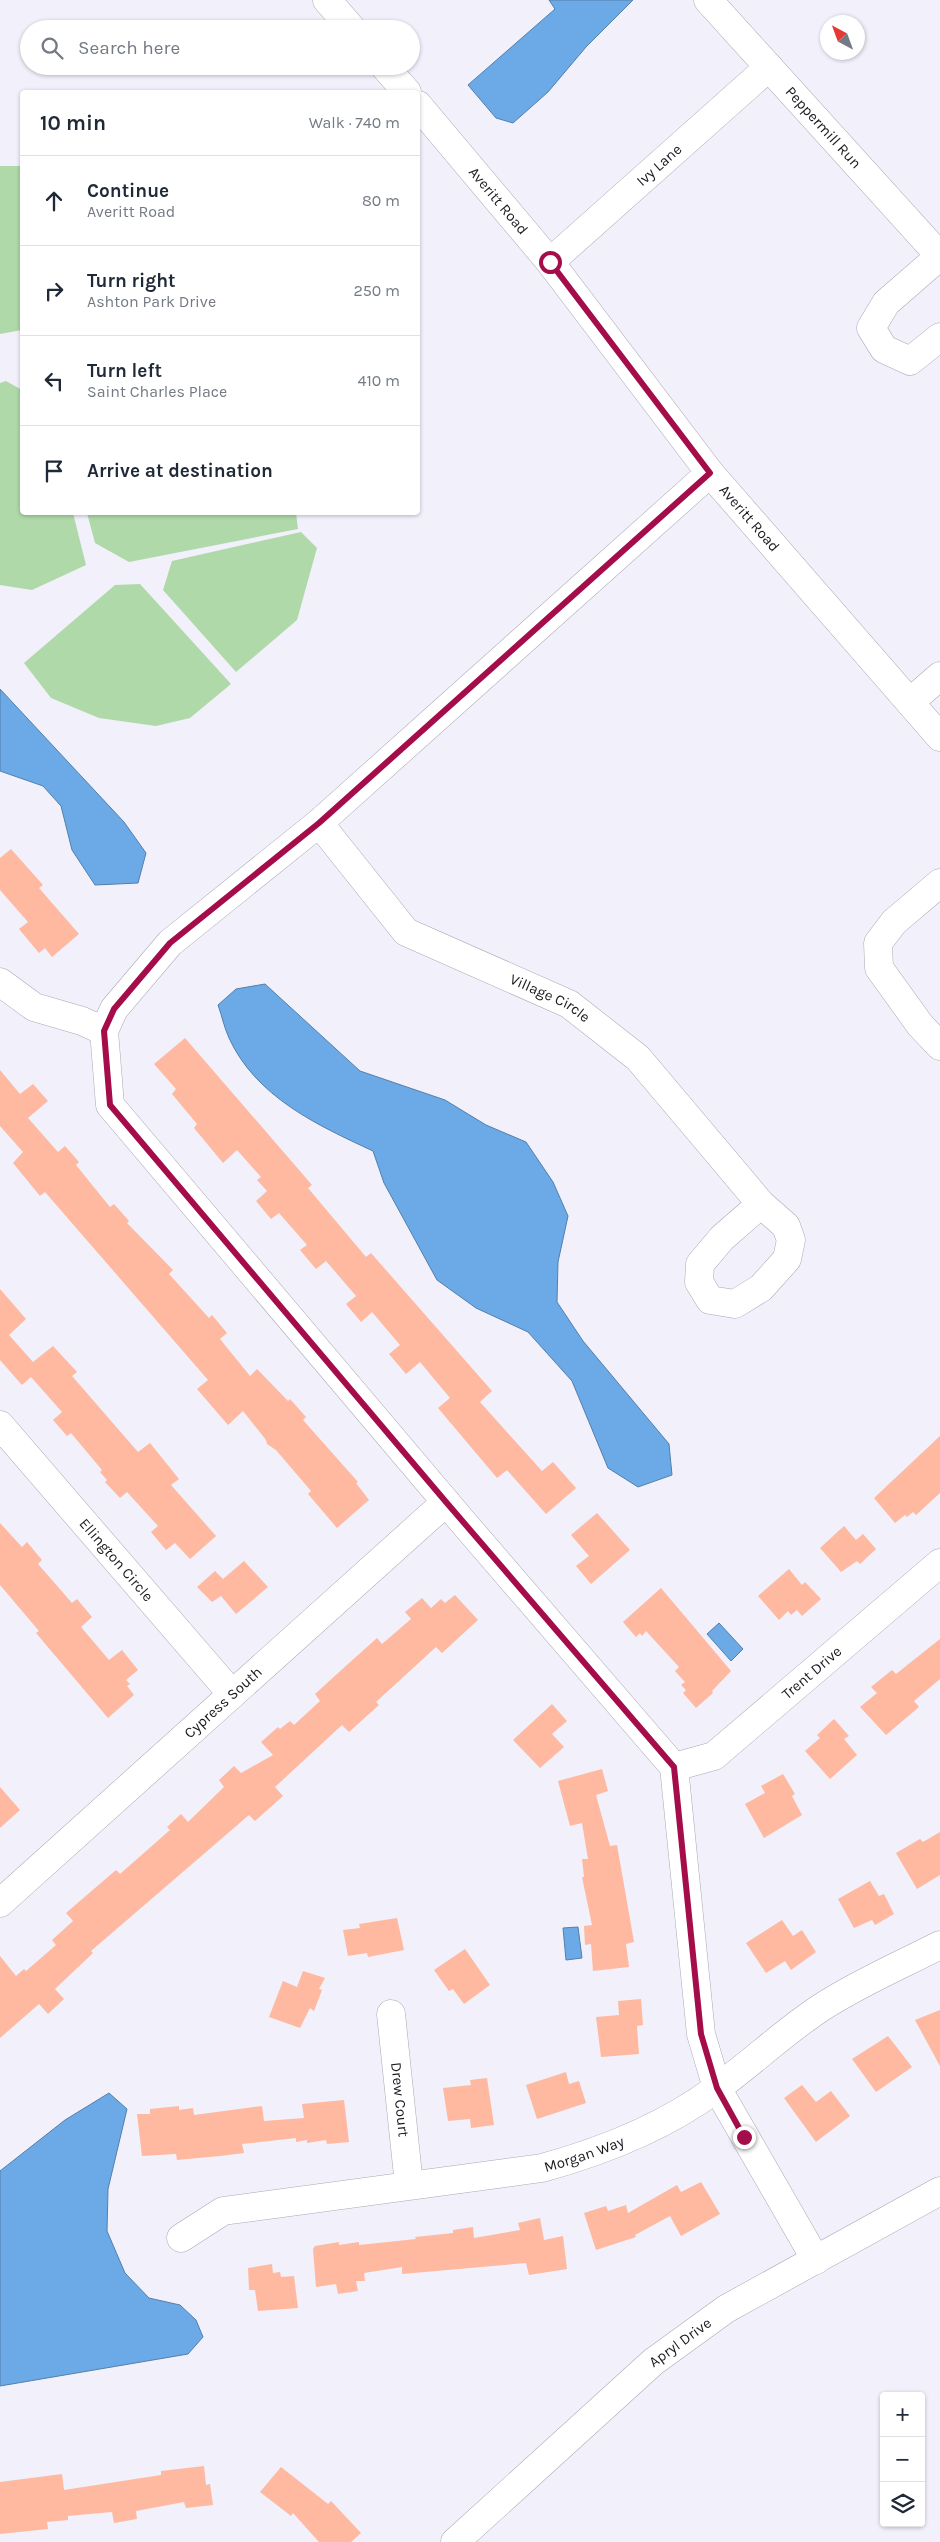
<!DOCTYPE html>
<html lang="en">
<head>
<meta charset="utf-8">
<style>
	body { margin:0; font-family:Karla,sans-serif; background:#f6f6f7; color:#1f2937 }
	.controls { position:absolute; right:15px; bottom:15px; display:grid; overflow:hidden; border-radius:5px; box-shadow:0 1px 4px #0004 }
	.controls button { width:45px; height:45px; display:grid; place-items:center; padding:0; border:0; border-bottom:1px solid #e0e1e3; background:#fff; color:#1f2937; font:25px sans-serif }
	.compass { position:absolute; left:820px; top:15px; width:45px; height:45px; border-radius:50%; background:#fff; box-shadow:0 1px 4px #0004; rotate:319deg }
	.stop { position:absolute; width:15px; height:15px; margin:-11px; border:4px solid #a40d49; border-radius:50%; background:#fff }
	.stop.end { background:#a40d49; border-color:#fff; box-shadow:0 1px 5px #0008 }
	.list { margin:0; padding:0; list-style:none }
	h2 { display:flex; justify-content:space-between; align-items:center; height:65px; margin:0; padding:0 20px; font-size:21px }
	h2 small { font-size:16px; font-weight:400; color:#747a83 }
	.list li { display:grid; grid-template-columns:32px 1fr auto; gap:15px; align-items:center; box-sizing:border-box; height:90px; padding:0 20px; border-top:1px solid #e0e1e3 }
	.list b { display:block; font-size:19px; white-space:nowrap }
	.list p { margin:0; font-size:16px; white-space:nowrap; color:#747a83 }
	.list em { font-size:16px; font-style:normal; color:#747a83 }
	.icon { flex:none; width:28px; height:28px; fill:none; stroke:currentColor; stroke-width:2; stroke-linecap:round; stroke-linejoin:round }
	.map { position:relative; flex:none; width:940px; height:2542px; overflow:hidden }
	.search { position:absolute; background:#fff; box-shadow:0 1px 4px #0004; left:20px; top:20px; width:400px; height:55px; display:flex; align-items:center; gap:12px; box-sizing:border-box; padding:0 18px; border-radius:28px; color:#747a83; font-size:19px }
	.panel { position:absolute; background:#fff; box-shadow:0 1px 4px #0004; left:20px; top:90px; width:400px; height:425px; border-radius:5px }
	.map>svg:first-child { display:block }
</style>
</head>
<body>
<div class="map">
<svg width="940" height="2542" viewBox="0 0 940 2542">
	<rect width="100%" height="100%" fill="#f2f0fb"/>
	<g fill="#afd9a8">
		<polygon points="0,166 22,166 22,330 0,334"/>
		<polygon points="6,381 22,390 22,512 73,513 86,565 32,590 0,585 0,383"/>
		<polygon points="87,513 296,513 298,529 129,562 95,543"/>
		<polygon points="301,532 317,548 297,620 236,672 163,590 172,561"/>
		<polygon points="140,584 231,684 190,718 156,726 99,718 51,698 24,663 115,585"/>
	</g>
	<g fill="#6baae6" stroke="#537faa">
		<polygon points="549,0 633,0 586,47 548,92 513,123 496,118 468,85 555,9"/>
		<polygon points="0,689 124,822 146,853 138,883 95,885 72,850 61,806 43,786 0,771"/>
		<path d="M 265,984 L 360,1071 L 445,1100 L 486,1125 L 526,1142 L 553,1182 L 568,1216 L 558,1262 L 557,1302 L 583,1341 L 669,1444 L 672,1475 L 638,1487 L 608,1468 L 572,1381 L 528,1332 L 476,1308 L 437,1280 L 384,1183 L 373,1151 C 317,1125 256,1097 229,1038 C 224,1027 222,1016 218,1005 L 236,989 Z"/>
		<polygon points="719,1623 743,1649 731,1661 707,1634"/>
		<polygon points="578,1927 582,1958 566,1960 563,1928"/>
		<polygon points="109,2093 127,2109 108,2189 107,2231 125,2273 149,2298 180,2305 196,2320 203,2337 188,2354 0,2386 0,2171 65,2120"/>
	</g>
	<g fill="#feb9a0">
		<polygon points="11,849 43,885 39,888 79,934 52,957 45,948 39,953 19,929 28,922 0,890 0,858"/>
		<polygon points="185,1038 312,1185 308,1188 366,1257 371,1253 492,1391 480,1402 542,1471 553,1462 576,1488 546,1514 507,1470 497,1478 438,1408 450,1398 420,1362 406,1374 389,1354 400,1345 372,1312 361,1322 346,1304 356,1296 326,1261 316,1269 300,1250 307,1245 279,1213 271,1219 256,1201 267,1191 257,1180 261,1177 237,1150 223,1163 194,1128 197,1124 172,1094 176,1089 154,1064"/>
		<polygon points="0,1070 20,1094 33,1084 48,1101 28,1118 58,1152 65,1146 79,1162 76,1165 110,1207 114,1204 129,1221 127,1223 173,1270 169,1274 209,1318 212,1315 227,1333 220,1339 250,1376 257,1369 288,1401 290,1399 306,1417 303,1420 358,1482 356,1483 369,1500 337,1528 308,1494 311,1491 276,1450 267,1444 266,1440 243,1411 228,1425 197,1389 208,1380 45,1192 40,1196 13,1163 23,1152 0,1126"/>
		<polygon points="0,1289 26,1319 9,1335 33,1362 53,1346 77,1372 72,1376 138,1452 150,1443 179,1479 171,1485 216,1536 190,1559 175,1543 166,1550 151,1532 158,1526 127,1492 120,1498 105,1482 107,1480 100,1472 102,1470 71,1433 67,1436 53,1420 62,1412 31,1377 22,1385 0,1360"/>
		<polygon points="940,1436 940,1493 916,1515 913,1512 907,1517 905,1515 895,1523 874,1498"/>
		<polygon points="597,1513 630,1550 591,1584 576,1566 589,1556 571,1535"/>
		<polygon points="0,1523 22,1547 27,1542 42,1560 38,1564 72,1603 77,1599 92,1617 81,1627 109,1660 122,1650 138,1670 126,1680 130,1684 127,1686 134,1695 108,1718 36,1633 39,1631 0,1585"/>
		<polygon points="844,1526 856,1540 863,1534 876,1549 860,1564 857,1561 841,1572 820,1548"/>
		<polygon points="244,1561 268,1587 236,1614 221,1596 212,1602 197,1587 215,1571 223,1579"/>
		<polygon points="789,1569 802,1585 805,1582 821,1599 802,1616 797,1610 791,1615 788,1611 779,1620 758,1596"/>
		<polygon points="661,1588 731,1671 712,1691 713,1693 696,1708 683,1693 686,1690 681,1685 685,1682 675,1671 679,1667 646,1631 642,1636 640,1633 636,1637 623,1622"/>
		<polygon points="455,1595 478,1620 442,1653 436,1647 376,1702 379,1705 349,1732 342,1725 275,1787 283,1796 255,1821 249,1815 91,1951 93,1953 55,1989 64,1999 48,2014 39,2004 0,2038 0,1956 16,1976 24,1969 26,1971 56,1945 52,1940 73,1921 66,1913 116,1870 120,1874 170,1830 167,1827 181,1814 188,1822 224,1787 219,1780 234,1766 241,1773 273,1755 261,1742 278,1727 280,1729 290,1721 294,1725 320,1701 315,1694 348,1664 377,1638 382,1644 411,1619 405,1612 422,1598 431,1608 441,1599 445,1603"/>
		<polygon points="940,1639 940,1679 914,1701 919,1707 886,1735 860,1707 877,1693 871,1687 892,1670 896,1674"/>
		<polygon points="552,1704 567,1721 552,1734 564,1747 540,1768 513,1740"/>
		<polygon points="834,1719 849,1736 844,1739 857,1755 830,1779 805,1751 820,1738 817,1735"/>
		<polygon points="602,1769 608,1791 596,1795 610,1846 617,1845 634,1942 626,1944 629,1967 593,1971 591,1944 585,1945 584,1926 592,1925 582,1877 584,1877 582,1859 588,1859 582,1823 570,1826 558,1781"/>
		<polygon points="783,1774 795,1794 792,1796 802,1815 764,1838 745,1804 765,1793 761,1786"/>
		<polygon points="0,1787 20,1810 0,1828"/>
		<polygon points="940,1832 940,1875 917,1889 896,1853 920,1839 923,1842"/>
		<polygon points="870,1881 879,1896 884,1894 894,1914 875,1925 872,1920 854,1928 838,1899"/>
		<polygon points="397,1918 404,1950 368,1957 367,1953 348,1956 343,1930 360,1928 359,1924"/>
		<polygon points="782,1920 793,1936 802,1930 816,1952 791,1970 785,1961 766,1973 746,1943"/>
		<polygon points="465,1949 490,1985 464,2004 453,1989 449,1991 434,1970"/>
		<polygon points="303,1971 325,1978 319,1989 322,1990 314,2011 310,2008 300,2028 269,2017 283,1981 297,1987"/>
		<polygon points="641,1999 643,2025 637,2026 639,2054 601,2057 596,2017 619,2015 618,2001"/>
		<polygon points="940,2010 940,2066 915,2020"/>
		<polygon points="888,2036 912,2067 876,2092 852,2059"/>
		<polygon points="566,2072 569,2084 579,2081 586,2103 537,2119 526,2085"/>
		<polygon points="487,2078 494,2125 471,2128 470,2119 448,2121 443,2088 471,2085 470,2080"/>
		<polygon points="802,2085 816,2102 831,2091 850,2116 816,2142 784,2098"/>
		<polygon points="344,2100 349,2142 327,2144 326,2140 307,2143 307,2140 296,2142 296,2138 242,2144 244,2153 220,2156 177,2160 176,2154 142,2156 137,2114 150,2114 150,2109 179,2106 179,2110 193,2108 194,2115 262,2106 264,2121 304,2118 302,2104"/>
		<polygon points="701,2182 720,2214 681,2236 670,2216 635,2235 636,2237 596,2250 584,2213 606,2206 608,2211 626,2205 628,2213 677,2185 681,2192"/>
		<polygon points="540,2218 544,2240 563,2236 567,2269 529,2275 526,2263 402,2274 402,2267 364,2273 365,2281 356,2281 358,2291 338,2294 336,2284 316,2287 313,2249 315,2246 339,2242 339,2245 359,2242 359,2245 416,2239 415,2237 453,2233 453,2230 473,2227 474,2238 520,2230 518,2223"/>
		<polygon points="272,2264 273,2273 280,2272 281,2277 294,2276 298,2308 258,2311 255,2290 249,2290 248,2268"/>
		<polygon points="204,2466 206,2485 210,2484 213,2505 186,2508 184,2502 136,2511 137,2519 114,2523 112,2512 68,2516 68,2520 47,2522 48,2529 0,2534 0,2482 62,2474 64,2490 161,2475 161,2471"/>
		<polygon points="281,2467 328,2504 331,2501 361,2533 351,2542 319,2542 293,2513 291,2516 260,2492"/>
	</g>
	<g fill="none" stroke-linecap="round" stroke-linejoin="round">
		<defs>
			<g id="minor">
				<polyline points="327,0 352,29"/>
				<path id="s1" d="M 708,0 L 940,256"/>
				<polyline points="384,66 407,92"/>
				<path id="s2" d="M 418,105 L 550,262 L 710,473 L 940,737"/>
				<polyline points="940,256 886,303 871,328 884,349 910,361 940,337"/>
				<path id="s3" d="M 550,262 L 769,67"/>
				<polyline points="910,702 940,676"/>
				<path id="s4" d="M 319,823 L 406,932 L 569,1004 L 638,1058 L 761,1204 L 786,1226 L 791,1240 L 787,1259 L 761,1288 L 735,1304 L 710,1300 L 699,1282 L 700,1264 L 722,1238 L 761,1204"/>
				<polyline points="940,883 894,922 878,943 879,968 920,1025 940,1046"/>
				<polyline points="0,982 34,1007 82,1021 104,1031"/>
				<polyline points="104,1031 110,1105 462,1521 674,1767 701,2034 717,2088 816,2260"/>
				<polyline points="104,1031 114,1009 170,943 319,823 710,473"/>
				<path id="s5" d="M 0,1425 L 232,1694"/>
				<path id="s6" d="M 674,1767 L 714,1756 L 940,1563"/>
				<path id="s7" d="M 0,1903 L 446,1502"/>
				<path id="s8" d="M 391,2014 L 409,2185"/>
				<path id="s9" d="M 181,2238 L 223,2211 L 542,2168 C 604,2151 665,2127 717,2088 C 753,2062 785,2031 822,2007 C 859,1983 901,1965 940,1945"/>
				<path id="s10" d="M 455,2542 L 653,2362 L 726,2309 L 940,2191"/>
			</g>
		</defs>
		<use href="#minor" stroke="#aaa8b3" stroke-width="29"/>
		<use href="#minor" stroke="#fff" stroke-width="28"/>
	</g>
	<g fill="none" stroke-linecap="round" stroke-linejoin="round">
		<polyline stroke="#a40d49" stroke-width="6" points="550,262 710,473 319,823 170,943 114,1009 104,1031 110,1105 446,1502 674,1767 701,2034 717,2088 744,2137"/>
	</g>
	<g text-anchor="middle" dominant-baseline="central" stroke-width="4" stroke-linejoin="round" paint-order="stroke">
		<g font-size="15" fill="#1b1a1e" stroke="#fff">
			<text stroke="none"><textPath href="#s1" startOffset="172">Peppermill Run</textPath></text>
			<text stroke="none"><textPath href="#s3" startOffset="146">Ivy Lane</textPath></text>
			<text stroke="none"><textPath href="#s2" startOffset="125">Averitt Road</textPath></text>
			<text stroke="none"><textPath href="#s2" startOffset="530">Averitt Road</textPath></text>
			<text stroke="none"><textPath href="#s4" startOffset="298">Village Circle</textPath></text>
			<text stroke="none"><textPath href="#s5" startOffset="178">Ellington Circle</textPath></text>
			<text stroke="none"><textPath href="#s6" startOffset="170">Trent Drive</textPath></text>
			<text stroke="none"><textPath href="#s7" startOffset="300">Cypress South</textPath></text>
			<text stroke="none"><textPath href="#s8" startOffset="86">Drew Court</textPath></text>
			<text stroke="none"><textPath href="#s9" startOffset="416">Morgan Way</textPath></text>
			<text stroke="none"><textPath href="#s10" startOffset="301">Apryl Drive</textPath></text>
		</g>
	</g>
</svg>
<div class="controls">
<button>+</button>
<button>−</button>
<button><svg class="icon" aria-label="layers" viewBox="0 0 24 24"><path d="M12 4l9 5-9 5-9-5zM3 14l9 5 9-5"/></svg></button>
</div>
<svg class="compass" viewBox="-18 -18 36 36"><path d="M0-13l5 13h-10z" fill="#e53935"/><path d="M0 13l5-13h-10z" fill="#747a83"/></svg>
<div class="stop" style="left:550px;top:262px"></div>
<div class="stop end" style="left:744px;top:2137px"></div>
<div class="search"><svg class="icon" aria-label="search" viewBox="0 0 24 24"><circle cx="10" cy="10" r="6"/><path d="M15 15l6 6"/></svg>Search here</div>
<section class="panel">
<h2>10 min<small>Walk · 740 m</small></h2>
<ul class="list">
<li><svg class="icon" aria-label="ahead" viewBox="0 0 24 24"><path d="M12 20V5M6 11l6-6 6 6"/></svg><div><b>Continue</b><p>Averitt Road</p></div><em>80 m</em></li>
<li><svg class="icon" aria-label="right" viewBox="0 0 24 24"><path d="M7 20v-9h11M14 6l5 5-5 5"/></svg><div><b>Turn right</b><p>Ashton Park Drive</p></div><em>250 m</em></li>
<li><svg class="icon" aria-label="left" viewBox="0 0 24 24"><path d="M17 20v-9H6M10 6l-5 5 5 5"/></svg><div><b>Turn left</b><p>Saint Charles Place</p></div><em>410 m</em></li>
<li><svg class="icon" aria-label="arrive" viewBox="0 0 24 24"><path d="M6 21V4h12l-3 4 3 4H6"/></svg><div><b>Arrive at destination</b></div></li>
</ul>
</section>
</div>
</body>
</html>
